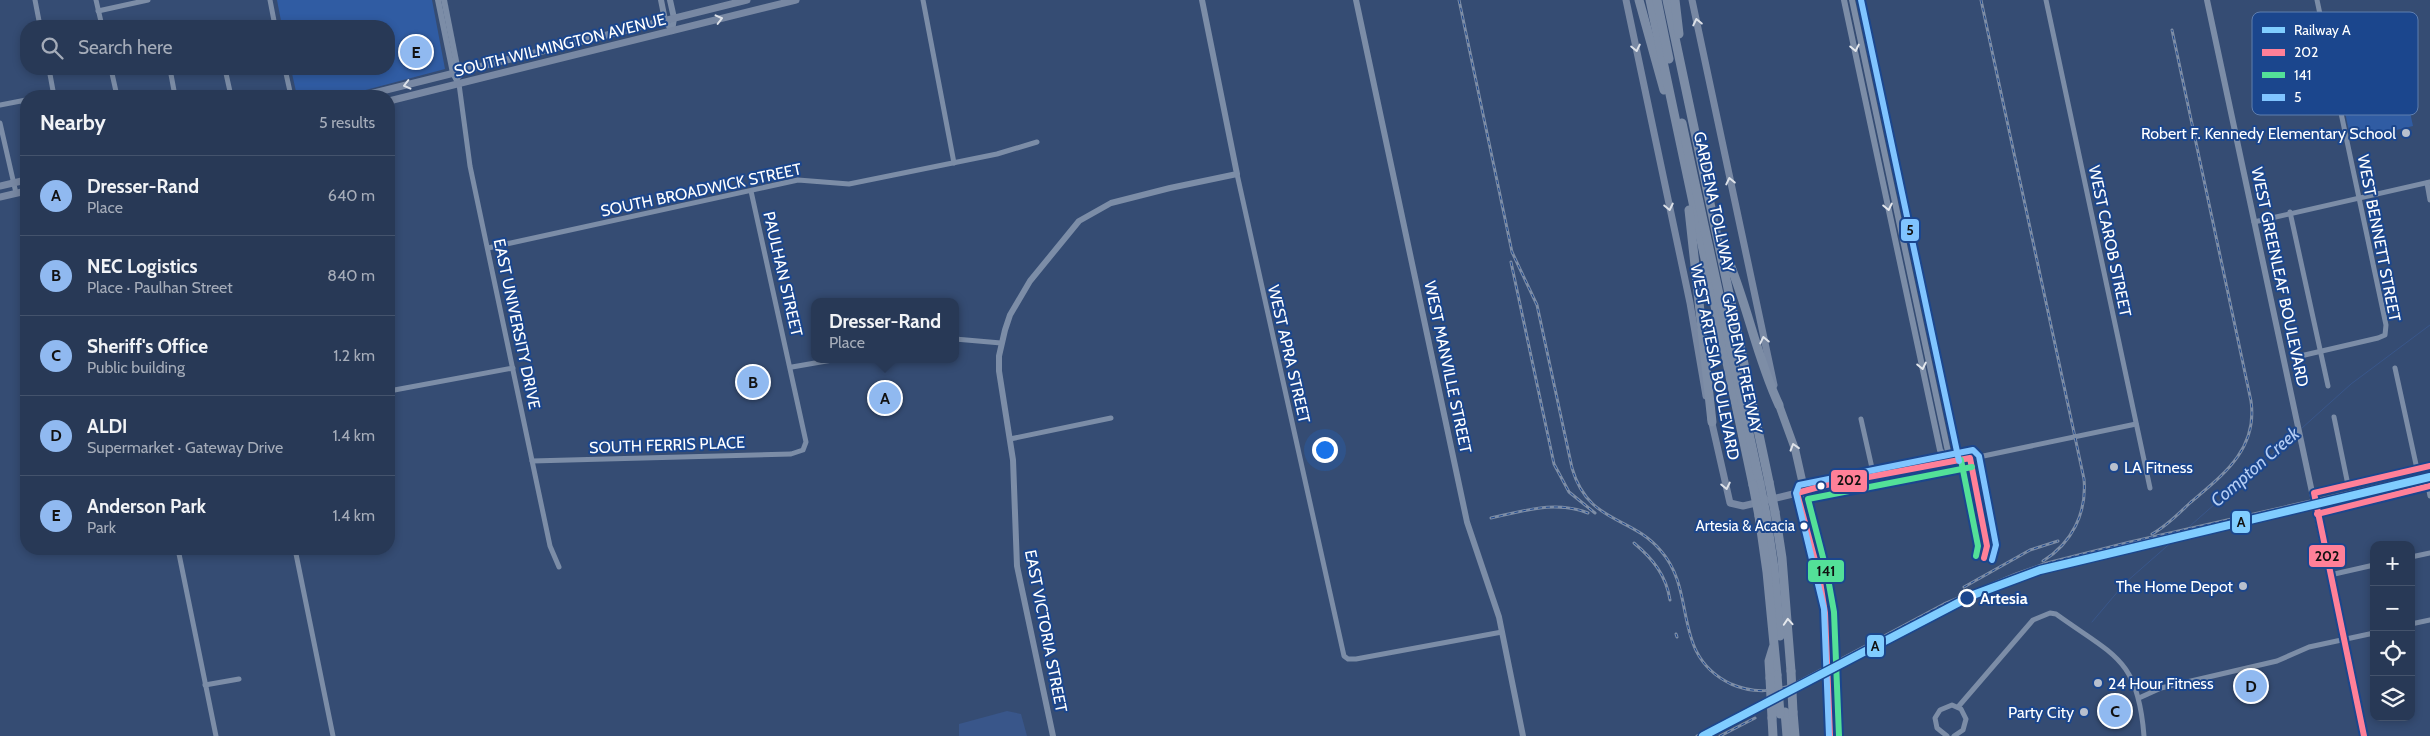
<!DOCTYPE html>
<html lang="en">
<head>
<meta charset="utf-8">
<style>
	body { margin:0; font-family:Cabin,sans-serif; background:#30405c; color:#f1f3f6 }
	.controls { position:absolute; right:15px; bottom:15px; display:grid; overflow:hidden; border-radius:10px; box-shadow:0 2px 8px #0003 }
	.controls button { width:45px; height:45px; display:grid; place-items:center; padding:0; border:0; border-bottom:1px solid #44536c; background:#283956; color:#f1f3f6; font:25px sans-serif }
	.you { position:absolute; left:1324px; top:449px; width:18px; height:18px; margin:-12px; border:4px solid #fff; border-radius:50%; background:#1a73e8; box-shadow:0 0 0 8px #1a73e833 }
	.badge { display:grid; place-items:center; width:32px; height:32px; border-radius:50%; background:#90b9f0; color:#111; font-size:16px; font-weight:700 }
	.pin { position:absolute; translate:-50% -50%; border:2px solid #fff; box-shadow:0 1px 5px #0006 }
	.popup { position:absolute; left:811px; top:298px; width:148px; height:65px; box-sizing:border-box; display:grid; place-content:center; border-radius:10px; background:#283956; filter:drop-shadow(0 1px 4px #0005); font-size:16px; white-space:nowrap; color:#a5acb9 }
	.popup b { font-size:19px; color:#f1f3f6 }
	.popup::after { content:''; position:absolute; left:50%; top:100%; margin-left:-10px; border:10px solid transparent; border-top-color:#283956 }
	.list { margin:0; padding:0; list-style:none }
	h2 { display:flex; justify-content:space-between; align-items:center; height:65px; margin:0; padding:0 20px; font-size:21px }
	h2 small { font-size:16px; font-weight:400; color:#a5acb9 }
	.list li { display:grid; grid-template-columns:32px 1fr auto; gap:15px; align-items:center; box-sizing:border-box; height:80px; padding:0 20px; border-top:1px solid #44536c }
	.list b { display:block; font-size:19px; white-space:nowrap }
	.list p { margin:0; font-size:16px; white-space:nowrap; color:#a5acb9 }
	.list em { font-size:16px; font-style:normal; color:#a5acb9 }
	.icon { flex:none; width:28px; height:28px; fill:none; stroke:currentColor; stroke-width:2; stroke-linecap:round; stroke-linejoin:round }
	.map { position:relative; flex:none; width:2430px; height:736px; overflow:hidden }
	.search { position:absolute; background:#283956; box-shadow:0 2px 8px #0003; left:20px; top:20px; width:375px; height:55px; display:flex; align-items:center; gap:12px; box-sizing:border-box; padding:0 18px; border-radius:20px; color:#a5acb9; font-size:19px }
	.panel { position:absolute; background:#283956; box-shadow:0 2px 8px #0003; left:20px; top:90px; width:375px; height:465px; border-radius:20px }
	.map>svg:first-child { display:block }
</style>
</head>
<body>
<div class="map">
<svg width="2430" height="736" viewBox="0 0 2430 736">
	<rect width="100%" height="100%" fill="#354c73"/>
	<g fill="#305ca3">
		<polygon points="277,0 432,0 445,69 343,96 297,96 291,69 389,69 389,26 282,26"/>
		<polygon points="2402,74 2413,126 2351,141 2340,88"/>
	</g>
	<polygon fill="#39568a" points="1007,711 1021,714 1027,736 959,736 959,724"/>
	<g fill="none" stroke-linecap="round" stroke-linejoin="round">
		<g stroke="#39568a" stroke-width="1">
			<polyline points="2302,428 2351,384 2430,325"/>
			<polyline points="2092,622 2125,583 2297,432"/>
		</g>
		<g stroke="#7c8da7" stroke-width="5">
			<polyline points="35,0 40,26"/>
			<polyline points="96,0 102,26"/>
			<polyline points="270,0 275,26"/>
			<polyline points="923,0 954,163"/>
			<polyline points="2046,0 2150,488"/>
			<polyline points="98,11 148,0"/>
			<polyline points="49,69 54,96"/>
			<polyline points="111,69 117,96"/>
			<polyline points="170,69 175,96"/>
			<polyline points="225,69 231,96"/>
			<polyline points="285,69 291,96"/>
			<polyline points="459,84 470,166 550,546 559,567"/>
			<polyline points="44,96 54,94"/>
			<polyline points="0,105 26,100"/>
			<polyline points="0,123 16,193"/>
			<polyline points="1237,174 1344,656 1348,659 1356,659 1502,632"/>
			<polyline points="2427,183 2430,200"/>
			<polyline points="2290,212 2328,386"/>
			<polyline points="2254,222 2430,182"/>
			<polyline points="488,248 798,180 849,184 997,154 1037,142"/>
			<polyline points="955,339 1001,343"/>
			<polyline points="2296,357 2378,338 2385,335 2386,325 2317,0"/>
			<polyline points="792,367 838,359"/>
			<polyline points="2395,368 2417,469"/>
			<polyline points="389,391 513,368"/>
			<polyline points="2334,417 2348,485"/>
			<polyline points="1861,419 1874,477"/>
			<polyline points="1010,439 1111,418"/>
			<polyline points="532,461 791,454 803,450 806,442 751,191"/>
			<polyline points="1950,463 2136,424"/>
			<polyline points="2428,486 2430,496"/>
			<polyline points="178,549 216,736"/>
			<polyline points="295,549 333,736"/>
			<polyline points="2411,557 2430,553"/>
			<polyline points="2330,575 2374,565"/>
			<polyline points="2411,624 2430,620"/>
			<polyline points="205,685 239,679"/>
			<polyline points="2139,698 2161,688 2277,661 2309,647 2374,633"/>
			<path d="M 1958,707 L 2033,620 L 2050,613 L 2056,614 C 2114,656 2138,658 2144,736"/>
			<polyline points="1947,736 1937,728 1935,718 1940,710 1952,705 1961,709 1966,719 1963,730 1954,736"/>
		</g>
		<g stroke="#7c8da7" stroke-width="6">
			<polyline points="438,0 453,73 459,84"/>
			<polyline points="444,0 459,76"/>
			<polyline points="661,0 665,20 672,31"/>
			<polyline points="670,0 674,18 672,31"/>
			<polyline points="1356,0 1467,522 1499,617 1523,736"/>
			<polyline points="1844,0 1940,450 1950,463"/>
			<polyline points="1852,0 1950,461"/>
			<polyline points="2207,0 2364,736"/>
			<polyline points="1805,491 1950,463"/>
			<polyline points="2314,493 2430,466"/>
			<polyline points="2317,514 2430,486"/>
			<polyline points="1053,736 1017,566 1013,460 999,371 999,356 1005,330 1010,315 1030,281 1079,221 1111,203 1170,188 1237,174 1202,0"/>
		</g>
		<g stroke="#7888a3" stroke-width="7">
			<polyline points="1626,0 1690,303 1706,396"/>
			<polyline points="1692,0 1774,385"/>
			<polyline points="362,96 747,0"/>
			<polyline points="389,101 796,0"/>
			<polyline points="0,186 26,180"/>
			<polyline points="0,197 26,191"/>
			<polyline points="1711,419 1730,503 1743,506 1797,493"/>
		</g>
		<g stroke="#7c8ca5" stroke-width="8">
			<polyline points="1779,405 1795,449 1811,520 1827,579 1833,608 1835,649"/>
			<polyline points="1805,491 1797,493 1822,592 1828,652"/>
			<polyline points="1829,670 1830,736"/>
			<polyline points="1837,684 1838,736"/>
		</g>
		<g stroke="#7d8da6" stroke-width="9">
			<polyline points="1639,0 1664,90"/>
			<polyline points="1650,0 1753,485"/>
			<polyline points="1657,0 1669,59"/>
			<polyline points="1667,0 1769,482"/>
			<polyline points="1675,0 1679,34"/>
			<polyline points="1682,123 1760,484"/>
			<polyline points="1689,210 1712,422"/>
			<path d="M 1725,252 C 1747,302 1756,356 1779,405"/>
			<polyline points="1775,512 1782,558 1791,671"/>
			<polyline points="1766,514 1774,568 1780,636"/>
			<polyline points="1759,516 1767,572 1777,675"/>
			<polyline points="1770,678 1769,661 1773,648"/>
			<polyline points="1785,712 1787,736"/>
			<polyline points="1793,712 1795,736"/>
			<polyline points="1772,718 1773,736"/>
		</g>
		<defs>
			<g id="rail">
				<path d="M 1459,0 L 1512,252 L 1537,305 L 1572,468 C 1588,524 1631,515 1661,551 C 1698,593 1670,655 1731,684 C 1754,694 1775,692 1798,683"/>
				<path d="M 1981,0 L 2084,479 C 2087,513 2072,543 2043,561"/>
				<polyline points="1511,262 1554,464 1569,492 1595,513"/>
				<path d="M 1491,518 C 1524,511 1555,500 1588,513"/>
				<path d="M 2152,534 C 2167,526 2179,513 2191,502 C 2223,475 2258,449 2251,401 L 2172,30"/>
				<path d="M 1634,543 C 1653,559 1666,575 1670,600"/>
				<polyline points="1964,587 2030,550 2058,541"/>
				<polyline points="1676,634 1677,637"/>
				<polyline points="1697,736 1944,604 2016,574 2047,563 2130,542 2430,474"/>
				<polyline points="1720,736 1755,718"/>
			</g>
		</defs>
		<use href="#rail" stroke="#7d8da6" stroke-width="3"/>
		<use href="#rail" stroke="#1b468d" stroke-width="1" stroke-dasharray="4" stroke-linecap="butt"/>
		<g stroke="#7c8ca5" stroke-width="8">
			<polyline points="1835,649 1837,684"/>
			<polyline points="1828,652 1829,670"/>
		</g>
		<g stroke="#7d8da6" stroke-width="9">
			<polyline points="1769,482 1775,512"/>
			<polyline points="1760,484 1766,514"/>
			<polyline points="1753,485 1759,516"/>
			<polyline points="1791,671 1793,712"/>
			<polyline points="1777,675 1780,714"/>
			<polyline points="1770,678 1772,718"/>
		</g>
		<defs>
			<g id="bus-1">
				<polyline points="2317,514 2430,486"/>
				<polyline points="1830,736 1825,613 1819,575 1797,493 1826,485 1970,458 1987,546 1984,558"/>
				<polyline points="2364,736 2314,493 2430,466"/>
			</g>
			<g id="bus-2">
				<polyline points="1961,460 1978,546 1976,556"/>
				<polyline points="1839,736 1834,612 1827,573 1808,499 1972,467"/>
			</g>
			<g id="bus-3">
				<polyline points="1861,0 1959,461"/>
				<polyline points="1829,736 1824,609 1796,493 1799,485 1973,450 1979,456 1996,545 1992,560"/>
			</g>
		</defs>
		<use href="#bus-1" stroke="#1b468d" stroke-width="10"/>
		<use href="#bus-2" stroke="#1b468d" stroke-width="10"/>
		<use href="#bus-3" stroke="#1b468d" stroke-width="10"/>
		<use href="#bus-1" stroke="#ff8098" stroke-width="6"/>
		<use href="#bus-2" stroke="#53e098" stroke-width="6"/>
		<use href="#bus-3" stroke="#80c4ff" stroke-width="6"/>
		<defs>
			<polyline id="rail-1" points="1703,736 1973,595 2040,570 2430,477"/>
		</defs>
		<use href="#rail-1" stroke="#1b468d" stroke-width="11"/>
		<use href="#rail-1" stroke="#80cdff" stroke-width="8"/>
	</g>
	<defs><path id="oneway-chevron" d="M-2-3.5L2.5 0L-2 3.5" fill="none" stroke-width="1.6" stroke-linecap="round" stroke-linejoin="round" transform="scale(1.25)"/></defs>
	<g stroke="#dde1e8">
		<use href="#oneway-chevron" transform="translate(719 19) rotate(-14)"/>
		<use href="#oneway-chevron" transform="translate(1697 22) rotate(-102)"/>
		<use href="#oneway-chevron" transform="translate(1636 48) rotate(78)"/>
		<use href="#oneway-chevron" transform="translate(407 85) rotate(166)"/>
		<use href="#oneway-chevron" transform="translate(1730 181) rotate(-102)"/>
		<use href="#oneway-chevron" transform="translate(1669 207) rotate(78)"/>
		<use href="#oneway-chevron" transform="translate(1764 340) rotate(-102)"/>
		<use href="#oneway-chevron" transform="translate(1726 486) rotate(78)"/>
	</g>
	<g stroke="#e5e8ed">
		<use href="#oneway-chevron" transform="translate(1855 48) rotate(78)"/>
		<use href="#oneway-chevron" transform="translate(1888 207) rotate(78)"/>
		<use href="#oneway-chevron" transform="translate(1922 366) rotate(78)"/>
		<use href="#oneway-chevron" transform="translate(1788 622) rotate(-94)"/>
	</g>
	<use stroke="#dee2e8" href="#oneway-chevron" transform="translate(1794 447) rotate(-107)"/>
	<g fill="#b8c0ce" stroke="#1b468d" stroke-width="2">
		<circle cx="2406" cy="133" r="5"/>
		<circle cx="2114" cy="467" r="5"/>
		<circle cx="2243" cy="586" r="5"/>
		<circle cx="2098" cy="683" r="5"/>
		<circle cx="2084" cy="712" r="5"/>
	</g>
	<g fill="#fff" stroke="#1b468d" stroke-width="2">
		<circle cx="1821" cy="486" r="4.5"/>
		<circle cx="1804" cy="526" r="4.5"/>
	</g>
	<circle fill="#1b468d" stroke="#fff" stroke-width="2.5" cx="1967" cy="598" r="8"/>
	<g text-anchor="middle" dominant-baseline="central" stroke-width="4" stroke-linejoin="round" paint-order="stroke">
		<g font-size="15" fill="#fff" stroke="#1b468d" text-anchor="end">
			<text x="1795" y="526">Artesia &amp; Acacia</text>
		</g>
		<g font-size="16" fill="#fff" stroke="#1b468d">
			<text transform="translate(560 45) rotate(-14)">SOUTH WILMINGTON AVENUE</text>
			<text transform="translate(701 190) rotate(-12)">SOUTH BROADWICK STREET</text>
			<text transform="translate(1714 202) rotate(78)">GARDENA TOLLWAY</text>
			<text transform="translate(2379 238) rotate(79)">WEST BENNETT STREET</text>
			<text transform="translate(2110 241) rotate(78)">WEST CAROB STREET</text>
			<text transform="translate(783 274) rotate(77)">PAULHAN STREET</text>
			<text transform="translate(2280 277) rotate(78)">WEST GREENLEAF BOULEVARD</text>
			<text transform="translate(517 324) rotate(78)">EAST UNIVERSITY DRIVE</text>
			<text transform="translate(1289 354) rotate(77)">WEST APRA STREET</text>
			<text transform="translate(1715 362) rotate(79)">WEST ARTESIA BOULEVARD</text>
			<text transform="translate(1742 363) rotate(78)">GARDENA FREEWAY</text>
			<text transform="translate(1448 367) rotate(78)">WEST MANVILLE STREET</text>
			<text transform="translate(667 445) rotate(-2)">SOUTH FERRIS PLACE</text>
			<text transform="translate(1046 631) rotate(79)">EAST VICTORIA STREET</text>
		</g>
		<g font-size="16" fill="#fff" stroke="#1b468d" text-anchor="end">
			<text x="2396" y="133">Robert F. Kennedy Elementary School</text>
			<text x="2124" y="467" text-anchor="start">LA Fitness</text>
			<text x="2233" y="586">The Home Depot</text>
			<text x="2108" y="683" text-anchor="start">24 Hour Fitness</text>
			<text x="2074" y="712">Party City</text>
		</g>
		<g font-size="16" font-weight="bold" fill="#fff" stroke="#1b468d" text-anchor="start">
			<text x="1980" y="598">Artesia</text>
		</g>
		<g font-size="18" font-style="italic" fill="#b4cdf4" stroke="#1b468d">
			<text transform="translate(2255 467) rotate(-41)">Compton Creek</text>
		</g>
	</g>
	<rect x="2252" y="12" width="166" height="103" rx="8" fill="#1b468d" stroke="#5f7eaf" stroke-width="1"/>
	<rect x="2262" y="27" width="23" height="6" fill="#80cdff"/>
	<rect x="2262" y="49" width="23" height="7" fill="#ff8098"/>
	<rect x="2262" y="72" width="23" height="6" fill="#53e098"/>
	<rect x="2262" y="94" width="23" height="7" fill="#80c4ff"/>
	<g font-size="14" fill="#fff">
		<text x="2294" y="35">Railway A</text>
		<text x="2294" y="57">202</text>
		<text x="2294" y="80">141</text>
		<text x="2294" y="102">5</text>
	</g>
	<g stroke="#1b468d" stroke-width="2">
		<rect x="1900" y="218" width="20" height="24" rx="5" fill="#80c4ff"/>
		<rect x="1830" y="469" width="38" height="24" rx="5" fill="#ff8098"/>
		<rect x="2231" y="510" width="20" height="24" rx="5" fill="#80cdff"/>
		<rect x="2308" y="544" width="38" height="24" rx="5" fill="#ff8098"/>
		<rect x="1807" y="559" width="38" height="24" rx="5" fill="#53e098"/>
		<rect x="1866" y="634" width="19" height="24" rx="5" fill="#80cdff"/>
	</g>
	<g font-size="14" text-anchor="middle" font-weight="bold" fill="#111">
		<text x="1910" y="235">5</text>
		<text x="1849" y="485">202</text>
		<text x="2241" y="527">A</text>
		<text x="2327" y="561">202</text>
		<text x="1826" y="576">141</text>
		<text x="1875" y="651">A</text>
	</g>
</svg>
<div class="controls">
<button>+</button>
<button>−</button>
<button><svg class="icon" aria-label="locate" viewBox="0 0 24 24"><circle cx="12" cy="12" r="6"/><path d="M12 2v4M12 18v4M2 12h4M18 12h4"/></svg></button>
<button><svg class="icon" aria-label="layers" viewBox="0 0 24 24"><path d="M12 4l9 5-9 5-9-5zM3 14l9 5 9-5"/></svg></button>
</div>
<div class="you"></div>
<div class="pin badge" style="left:885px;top:398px">A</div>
<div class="popup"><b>Dresser-Rand</b>Place</div>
<div class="pin badge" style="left:753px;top:382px">B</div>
<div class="pin badge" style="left:2115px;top:711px">C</div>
<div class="pin badge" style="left:2251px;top:686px">D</div>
<div class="pin badge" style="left:416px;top:52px">E</div>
<div class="search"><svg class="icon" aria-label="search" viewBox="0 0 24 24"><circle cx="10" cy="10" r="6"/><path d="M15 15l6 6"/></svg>Search here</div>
<section class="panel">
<h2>Nearby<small>5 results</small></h2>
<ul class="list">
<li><span class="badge">A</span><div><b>Dresser-Rand</b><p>Place</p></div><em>640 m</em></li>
<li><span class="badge">B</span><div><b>NEC Logistics</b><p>Place · Paulhan Street</p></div><em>840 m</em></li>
<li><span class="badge">C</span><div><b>Sheriff's Office</b><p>Public building</p></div><em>1.2 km</em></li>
<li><span class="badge">D</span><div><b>ALDI</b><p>Supermarket · Gateway Drive</p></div><em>1.4 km</em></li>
<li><span class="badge">E</span><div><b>Anderson Park</b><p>Park</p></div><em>1.4 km</em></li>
</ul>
</section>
</div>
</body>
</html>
